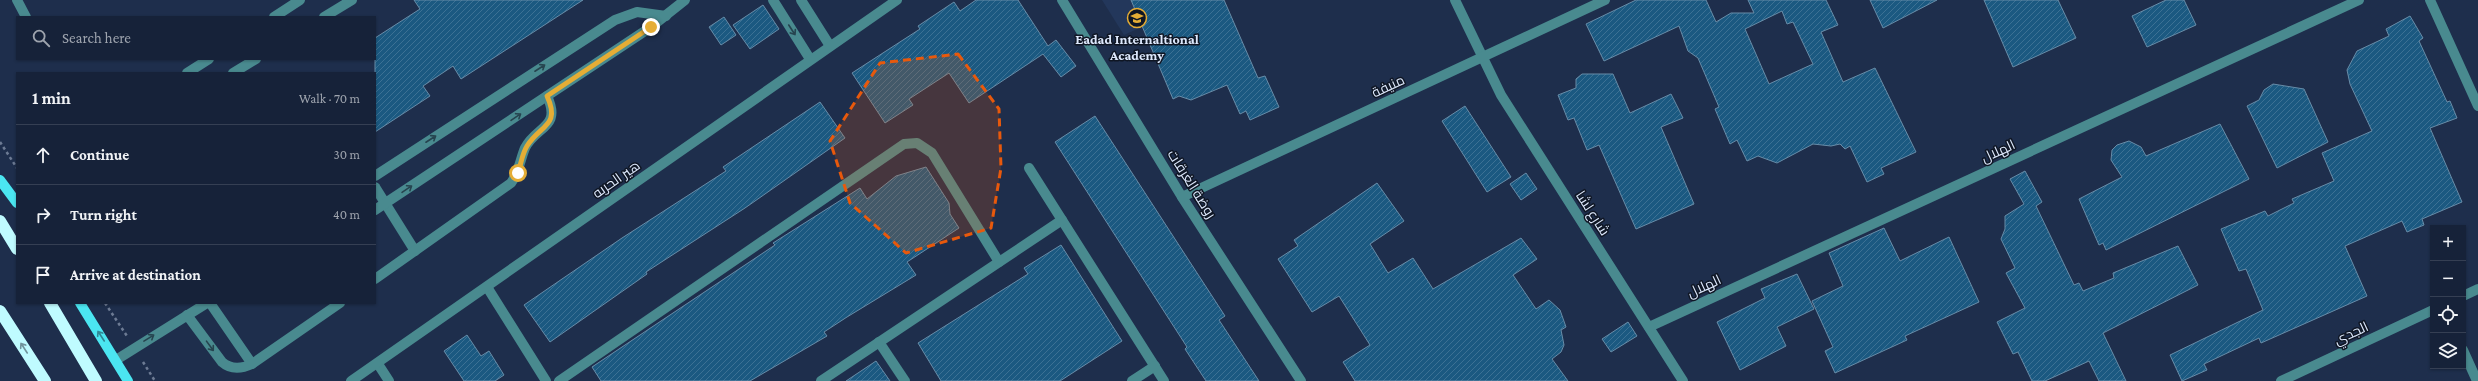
<!DOCTYPE html>
<html lang="en">
<head>
<meta charset="utf-8">
<style>
	body { margin:0; font-family:"Crimson Pro",Cairo,serif; background:#1f2a41; color:#f1f3f6 }
	.controls { position:absolute; right:12px; bottom:12px; display:grid; overflow:hidden; border-radius:0px; box-shadow:0 1px 3px #0004 }
	.controls button { width:36px; height:36px; display:grid; place-items:center; padding:0; border:0; border-bottom:1px solid #353f53; background:#162239; color:#f1f3f6; font:20px sans-serif }
	.stop { position:absolute; width:12px; height:12px; margin:-9px; border:3px solid #e5ad35; border-radius:50%; background:#fff }
	.stop.end { background:#e5ad35; border-color:#fff; box-shadow:0 1px 4px #0008 }
	.list { margin:0; padding:0; list-style:none }
	h2 { display:flex; justify-content:space-between; align-items:center; height:52px; margin:0; padding:0 16px; font-size:17px }
	h2 small { font-size:13px; font-weight:400; color:#9ea4ae }
	.list li { display:grid; grid-template-columns:26px 1fr auto; gap:12px; align-items:center; box-sizing:border-box; height:60px; padding:0 16px; border-top:1px solid #353f53 }
	.list b { display:block; font-size:15px; white-space:nowrap }
	.list em { font-size:13px; font-style:normal; color:#9ea4ae }
	.icon { flex:none; width:22px; height:22px; fill:none; stroke:currentColor; stroke-width:2; stroke-linecap:round; stroke-linejoin:round }
	.map { position:relative; flex:none; width:2478px; height:381px; overflow:hidden }
	.search { position:absolute; background:#162239; box-shadow:0 1px 3px #0004; left:16px; top:16px; width:360px; height:44px; display:flex; align-items:center; gap:10px; box-sizing:border-box; padding:0 14px; border-radius:0px; color:#9ea4ae; font-size:15px }
	.panel { position:absolute; background:#162239; box-shadow:0 1px 3px #0004; left:16px; top:72px; width:360px; height:232px; border-radius:0px }
	.map>svg:first-child { display:block }
</style>
</head>
<body>
<div class="map">
<svg width="2478" height="381" viewBox="0 0 2478 381">
	<defs>
		<pattern id="building-hatch" width="6" height="6" patternUnits="userSpaceOnUse"><rect width="6" height="6" fill="#1b5981"/><path d="M-1 1l2-2M0 6l6-6M5 7l2-2" fill="none" stroke="#3c7194"/></pattern>
	</defs>
	<rect width="100%" height="100%" fill="#1e2e4c"/>
	<polygon fill="#23375b" points="1102,0 1201,0 1124,35"/>
	<g fill="url(#building-hatch)" stroke="#678ca8" fill-rule="evenodd">
		<polygon points="414,0 583,0 461,79 453,66 423,86 430,96 375,132 375,38 420,9"/>
		<polygon points="976,0 1018,0 1048,46 1056,40 1076,66 1061,77 1043,54 969,103 949,73 909,99 913,105 885,123 852,73 920,29 918,26 954,2 960,11"/>
		<polygon points="1131,0 1224,0 1258,78 1265,76 1279,107 1250,120 1246,111 1240,114 1227,85 1191,100 1179,96 1173,99"/>
		<path d="M 1636,0 L 1706,0 L 1716,22 L 1731,13 L 1754,13 L 1748,0 L 1826,0 L 1838,25 L 1821,32 L 1843,82 L 1875,68 L 1916,152 L 1881,168 L 1884,174 L 1867,182 L 1850,146 L 1845,149 L 1840,144 L 1831,146 L 1813,144 L 1777,163 L 1758,156 L 1747,161 L 1737,140 L 1730,144 L 1715,109 L 1719,107 L 1698,58 L 1688,51 L 1679,26 L 1604,61 L 1586,24 ZM 1782,11 L 1787,24 L 1793,22 L 1813,64 L 1769,84 L 1745,29 Z"/>
		<polygon points="1870,0 1937,0 1883,28"/>
		<polygon points="1984,0 2058,0 2076,38 2013,67"/>
		<polygon points="2166,0 2184,0 2196,25 2147,47 2132,16"/>
		<polygon points="763,5 779,29 750,49 733,25"/>
		<polygon points="2410,16 2423,38 2419,41 2447,102 2450,101 2457,118 2430,128 2462,202 2422,219 2424,225 2407,232 2402,221 2345,246 2367,296 2261,343 2259,338 2204,364 2207,370 2182,381 2170,355 2263,310 2246,269 2239,271 2221,229 2265,211 2268,216 2294,203 2292,199 2334,181 2322,153 2372,131 2350,84 2347,70 2357,51 2389,36 2386,29"/>
		<polygon points="724,17 736,35 721,45 709,27"/>
		<polygon points="1582,74 1613,74 1630,113 1671,94 1683,118 1661,127 1694,204 1636,229 1599,145 1587,150 1574,118 1568,120 1558,95 1576,88 1576,79"/>
		<polygon points="2273,84 2304,89 2328,142 2277,168 2247,106 2259,100 2264,90"/>
		<polygon points="820,102 845,138 745,208 646,272 647,274 550,342 524,305 622,238 726,171 723,167"/>
		<polygon points="1465,106 1511,177 1487,192 1442,121"/>
		<polygon points="1095,116 1225,316 1219,320 1259,381 1206,381 1185,349 1187,347 1055,142"/>
		<polygon points="2220,124 2249,179 2106,250 2103,243 2099,245 2079,199 2122,177 2111,160 2112,150 2117,145 2129,141 2141,147 2146,156"/>
		<polygon points="926,167 949,203 950,214 959,228 907,262 916,275 847,317 824,332 827,336 750,381 601,381 592,367 775,245 773,243 860,188 867,199 896,176"/>
		<polygon points="2025,171 2042,202 2036,206 2074,285 2079,283 2083,291 2114,278 2113,273 2178,246 2198,285 2103,333 2126,381 2099,381 2089,361 2045,381 2032,381 2018,352 2013,354 1997,322 2025,308 2006,273 2015,268 2001,239 2005,229 2005,216 2024,204 2010,179"/>
		<polygon points="1526,173 1537,189 1521,200 1510,184"/>
		<polygon points="1377,183 1404,221 1370,244 1388,273 1413,258 1433,289 1521,238 1537,259 1513,275 1536,309 1549,300 1560,310 1566,327 1561,330 1564,345 1561,352 1552,359 1568,381 1355,381 1343,362 1370,345 1339,296 1312,312 1278,259 1298,246 1294,240"/>
		<polygon points="1884,228 1900,261 1949,237 1979,302 1905,336 1907,340 1835,373 1825,351 1833,347 1812,301 1843,286 1829,253"/>
		<polygon points="1061,245 1122,341 1060,381 941,381 918,343 1028,274 1024,268"/>
		<polygon points="1797,274 1814,309 1777,327 1786,346 1740,370 1717,322 1765,298 1761,289"/>
		<polygon points="1628,322 1637,336 1611,352 1602,339"/>
		<polygon points="467,335 481,356 489,351 504,375 495,381 464,381 444,351"/>
		<polygon points="876,361 890,381 846,381"/>
	</g>
	<g fill="none" stroke-linecap="round" stroke-linejoin="round">
		<g stroke="#6d7b94" stroke-width="2.5" stroke-dasharray="3 3" stroke-linecap="butt">
			<polyline points="0,142 17,168"/>
			<polyline points="105,303 127,336"/>
			<polyline points="143,362 155,381"/>
		</g>
		<g stroke="#498a8f" stroke-width="10">
			<polyline points="17,0 26,17"/>
			<polyline points="773,0 810,59"/>
			<polyline points="801,0 830,46"/>
			<polyline points="1062,0 1182,197 1301,381"/>
			<polyline points="1455,0 1501,95 1683,381"/>
			<polyline points="2430,0 2478,106"/>
			<polyline points="274,17 300,0"/>
			<polyline points="324,17 352,0"/>
			<polyline points="187,73 209,59"/>
			<polyline points="233,73 256,59"/>
			<polyline points="1029,168 1164,381"/>
			<polyline points="375,176 615,20 637,12 666,16"/>
			<polyline points="375,187 415,251"/>
			<polyline points="1182,197 1605,0"/>
			<polyline points="375,210 651,27 685,0"/>
			<path d="M 375,279 L 511,183 C 519,172 520,160 525,148 C 536,126 562,128 547,96"/>
			<polyline points="487,287 546,381"/>
			<polyline points="2463,296 2478,289"/>
			<polyline points="210,303 252,364"/>
			<path d="M 187,315 L 222,362 C 231,370 241,369 252,364 L 340,303"/>
			<polyline points="1649,327 2359,0"/>
			<polyline points="879,342 905,381"/>
			<polyline points="2463,350 2477,381"/>
			<polyline points="116,360 207,303"/>
			<polyline points="378,364 389,381"/>
			<polyline points="351,381 897,0"/>
			<polyline points="559,381 904,144 917,143 932,153 999,262"/>
			<polyline points="821,381 1062,220"/>
			<polyline points="1132,381 1155,366"/>
			<polyline points="2281,381 2433,310"/>
		</g>
		<g stroke="#4be6f1" stroke-width="10">
			<polyline points="0,180 17,203"/>
			<polyline points="80,303 128,381"/>
		</g>
		<g stroke="#bffbff" stroke-width="12">
			<polyline points="0,221 17,249"/>
			<polyline points="50,303 96,381"/>
			<polyline points="0,311 45,381"/>
		</g>
	</g>
	<defs><path id="oneway-shaft" d="M-6 0H5M1.5-3L5.5 0L1.5 3" fill="none" stroke-width="1.6" stroke-linecap="round" stroke-linejoin="round"/></defs>
	<g stroke="#26444f">
		<use href="#oneway-shaft" transform="translate(792 30) rotate(57)"/>
		<use href="#oneway-shaft" transform="translate(540 68) rotate(-33)"/>
		<use href="#oneway-shaft" transform="translate(516 117) rotate(-34)"/>
		<use href="#oneway-shaft" transform="translate(431 139) rotate(-33)"/>
		<use href="#oneway-shaft" transform="translate(407 189) rotate(-34)"/>
		<use href="#oneway-shaft" transform="translate(149 338) rotate(-32)"/>
		<use href="#oneway-shaft" transform="translate(210 346) rotate(54)"/>
	</g>
	<use stroke="#308895" href="#oneway-shaft" transform="translate(101 336) rotate(-123)"/>
	<use stroke="#70949c" href="#oneway-shaft" transform="translate(24 348) rotate(-123)"/>
	<g fill="none" stroke-linecap="round" stroke-linejoin="round">
		<path stroke="#e5ad35" stroke-width="5" d="M 518,173 C 521,164 522,154 527,146 C 540,125 561,126 547,96 L 651,27"/>
	</g>
	<path fill="#e8590c" fill-opacity="0.2" stroke="#e8590c" stroke-width="3" stroke-dasharray="8 5" stroke-linejoin="round" d="M 958,54 L 999,109 L 1001,168 L 991,228 L 906,253 L 850,203 L 830,141 L 880,63 Z"/>
	<defs>
		<symbol id="school-ring" viewBox="-11 -11 22 22"><circle r="9.5" fill="#0f1624" stroke="#e5ad35" stroke-width="1.5"/><path d="M0-5L7-2L0 1L-7-2ZM-4 1L0 2.5L4 1V4Q0 6-4 4Z" fill="#e5ad35"/></symbol>
	</defs>
	<g fill-rule="evenodd">
		<use href="#school-ring" x="1126" y="7" width="22" height="22"/>
	</g>
	<g text-anchor="middle" dominant-baseline="central" stroke-width="3" stroke-linejoin="round" paint-order="stroke">
		<g font-size="14" font-weight="bold" fill="#dee9fd" stroke="#0f1624">
			<text x="1137" y="39">Eadad Internaltional<tspan x="1137" dy="16">Academy</tspan></text>
		</g>
		<g font-size="14" fill="#dee9fd" stroke="#0f1624">
			<text transform="translate(1388 86) rotate(-25)">منيفة</text>
			<text transform="translate(1998 151) rotate(-25)">الهلال</text>
			<text transform="translate(616 179) rotate(-35)">هير الحربه</text>
			<text transform="translate(1192 184) rotate(58)">روضة الغرقات</text>
			<text transform="translate(1593 213) rotate(57)">شارع لشا</text>
			<text transform="translate(1704 286) rotate(-25)">الهلال</text>
			<text transform="translate(2351 333) rotate(-25)">الجدي</text>
		</g>
	</g>
</svg>
<div class="controls">
<button>+</button>
<button>−</button>
<button><svg class="icon" aria-label="locate" viewBox="0 0 24 24"><circle cx="12" cy="12" r="6"/><path d="M12 2v4M12 18v4M2 12h4M18 12h4"/></svg></button>
<button><svg class="icon" aria-label="layers" viewBox="0 0 24 24"><path d="M12 4l9 5-9 5-9-5zM3 14l9 5 9-5"/></svg></button>
</div>
<div class="stop" style="left:518px;top:173px"></div>
<div class="stop end" style="left:651px;top:27px"></div>
<div class="search"><svg class="icon" aria-label="search" viewBox="0 0 24 24"><circle cx="10" cy="10" r="6"/><path d="M15 15l6 6"/></svg>Search here</div>
<section class="panel">
<h2>1 min<small>Walk · 70 m</small></h2>
<ul class="list">
<li><svg class="icon" aria-label="ahead" viewBox="0 0 24 24"><path d="M12 20V5M6 11l6-6 6 6"/></svg><div><b>Continue</b></div><em>30 m</em></li>
<li><svg class="icon" aria-label="right" viewBox="0 0 24 24"><path d="M7 20v-9h11M14 6l5 5-5 5"/></svg><div><b>Turn right</b></div><em>40 m</em></li>
<li><svg class="icon" aria-label="arrive" viewBox="0 0 24 24"><path d="M6 21V4h12l-3 4 3 4H6"/></svg><div><b>Arrive at destination</b></div></li>
</ul>
</section>
</div>
</body>
</html>
